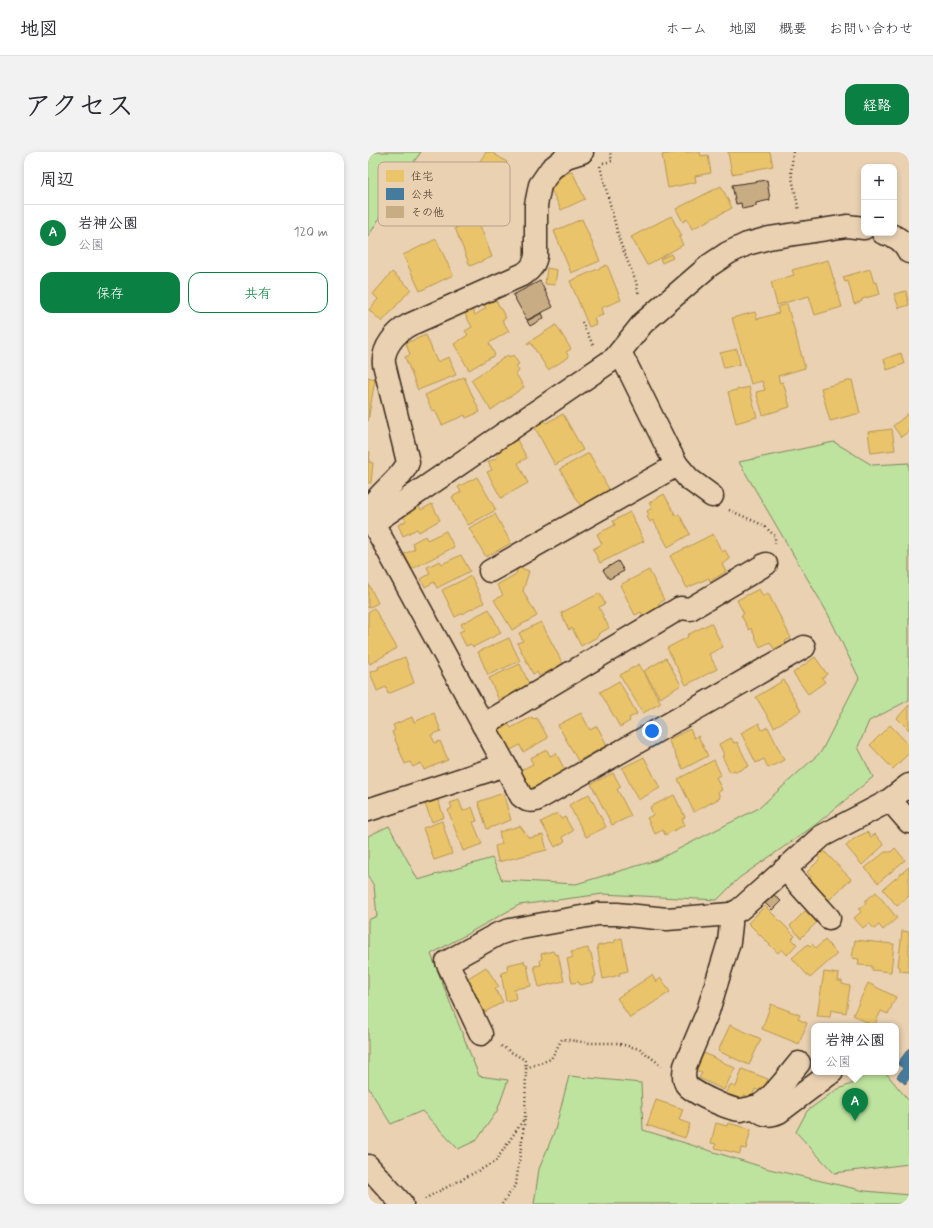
<!DOCTYPE html>
<html lang="ja">
<head>
<meta charset="utf-8">
<style>
	body { margin:0; font-family:Mynerve,"Klee One",sans-serif; background:#f2f2f3; color:#2b2b33 }
	.controls { position:absolute; right:12px; top:12px; display:grid; overflow:hidden; border-radius:8px; box-shadow:0 2px 6px #0003 }
	.controls button { width:36px; height:36px; display:grid; place-items:center; padding:0; border:0; border-bottom:1px solid #e1e1e2; background:#fff; color:#2b2b33; font:20px sans-serif }
	.you { position:absolute; left:284px; top:579px; width:14px; height:14px; margin:-10px; border:3px solid #fff; border-radius:50%; background:#1a73e8; box-shadow:0 0 0 6px #1a73e833 }
	.badge { display:grid; place-items:center; width:26px; height:26px; border-radius:50%; background:#0b8043; color:#fff; font-size:13px; font-weight:700 }
	.pin { position:absolute; translate:-50% -33px; filter:drop-shadow(0 1px 2px #0008) }
	.pin::after { content:''; position:absolute; top:21px; width:14px; height:12px; background:inherit; clip-path:polygon(0 0,100% 0,50% 100%) }
	.popup { position:absolute; left:443px; top:871px; width:88px; height:52px; box-sizing:border-box; display:grid; place-content:center; border-radius:8px; background:#fff; filter:drop-shadow(0 1px 3px #0005); font-size:13px; white-space:nowrap; color:#7c7c81 }
	.popup b { font-size:15px; color:#2b2b33 }
	.popup::after { content:''; position:absolute; left:50%; top:100%; margin-left:-8px; border:8px solid transparent; border-top-color:#fff }
	.list { margin:0; padding:0; list-style:none }
	h2 { display:flex; justify-content:space-between; align-items:center; height:52px; margin:0; padding:0 16px; font-size:17px }
	h2 small { font-size:13px; font-weight:400; color:#7c7c81 }
	.list li { display:grid; grid-template-columns:26px 1fr auto; gap:12px; align-items:center; box-sizing:border-box; height:56px; padding:0 16px; border-top:1px solid #e1e1e2 }
	.list b { display:block; font-size:15px; white-space:nowrap }
	.list p { margin:0; font-size:13px; white-space:nowrap; color:#7c7c81 }
	.list em { font-size:13px; font-style:normal; color:#7c7c81 }
	.actions { display:flex; gap:8px; padding:12px 16px }
	.actions a { flex:1; padding:9px 0; border:1px solid #0b8043; border-radius:12px; text-align:center; font-size:14px; color:#0b8043 }
	.actions .main { background:#0b8043; color:#fff }
	.map { position:relative; flex:none; width:541px; height:1052px; overflow:hidden; border-radius:12px }
	header { display:flex; align-items:center; gap:24px; box-sizing:border-box; height:56px; padding:0 20px; background:#fff; border-bottom:1px solid #e1e1e2 }
	header strong { font-size:19px }
	nav { display:flex; gap:22px; margin-inline-start:auto; font-size:14px }
	.intro { display:flex; align-items:center; justify-content:space-between; box-sizing:border-box; height:96px; padding:0 24px }
	h1 { margin:0; font-size:28px }
	.button { padding:10px 18px; border-radius:12px; background:#0b8043; color:#fff; font-size:14px; font-weight:700 }
	main { display:flex; gap:24px; padding:0 24px }
	aside { flex:1; background:#fff; border-radius:12px; box-shadow:0 2px 6px #0003 }
	.map>svg:first-child { display:block }
</style>
</head>
<body>
<header>
<strong>地図</strong>
<nav><a>ホーム</a><a>地図</a><a>概要</a><a>お問い合わせ</a></nav>
</header>
<div class="intro"><h1>アクセス</h1><a class="button">経路</a></div>
<main>
<aside>
<h2>周辺<small></small></h2>
<ul class="list">
<li><span class="badge">A</span><div><b>岩神公園</b><p>公園</p></div><em>120 m</em></li>
</ul>
<div class="actions"><a class="main">保存</a><a>共有</a></div>
</aside>
<div class="map">
<svg width="541" height="1052" viewBox="0 0 541 1052">
	<rect width="100%" height="100%" fill="#ead1b2"/>
	<filter id="ink" filterUnits="userSpaceOnUse"><feTurbulence type="fractalNoise" baseFrequency=".025" numOctaves="2"/><feDisplacementMap in="SourceGraphic" scale="8" xChannelSelector="R" yChannelSelector="G"/><feConvolveMatrix kernelMatrix="1 2 1 2 8 2 1 2 1" color-interpolation-filters="sRGB"/></filter>
	<g filter="url(#ink)">
		<g fill="#bee39e" stroke="#7c865e">
			<polygon points="0,0 53,0 40,18 0,85"/>
			<polygon points="466,290 504,313 541,311 541,548 501,569 490,595 505,625 446,674 371,726 349,748 235,742 151,753 63,802 111,924 140,928 129,959 109,988 90,997 54,959 23,972 0,935 0,768 9,764 6,734 0,724 0,684 21,674 50,728 124,706 134,728 208,732 289,708 391,656 453,600 491,526 459,460 371,310"/>
			<polygon points="490,920 517,920 541,949 541,1012 466,1021 428,980 439,959 468,938 486,931"/>
			<polygon points="201,924 273,931 275,978 401,1017 497,1039 541,1043 541,1052 166,1052 171,1017 187,978"/>
		</g>
		<g fill="#e9c46a" stroke="#b59653">
			<polygon points="118,0 123,0 139,10 131,23 134,25 127,35 123,32 114,45 113,43 109,49 93,38"/>
			<polygon points="311,0 332,0 333,4 340,3 343,21 327,24 328,30 300,36 294,3"/>
			<polygon points="360,0 402,0 405,14 364,22"/>
			<polygon points="204,19 217,47 193,58 180,31"/>
			<polygon points="353,34 364,56 324,77 319,67 315,70 308,57"/>
			<polygon points="303,64 314,84 311,85 315,93 279,113 263,85"/>
			<polygon points="214,67 232,109 203,121 186,79"/>
			<polygon points="110,68 124,105 102,114 87,76"/>
			<polygon points="68,87 85,123 52,139 35,103"/>
			<polygon points="303,102 305,106 294,111 292,107"/>
			<polygon points="460,108 474,155 447,163 441,144 409,153 403,130 426,123 424,118"/>
			<polygon points="239,113 253,148 233,156 235,163 226,166 228,172 221,175 202,129"/>
			<polygon points="179,116 189,118 187,133 177,132"/>
			<polygon points="502,117 506,131 509,130 512,142 494,147 494,149 486,152 480,129 477,130 475,125"/>
			<polygon points="24,120 43,137 14,170 1,158 10,147 5,142"/>
			<polygon points="538,139 541,153 531,156 526,142"/>
			<polygon points="127,147 138,166 134,168 141,179 121,191 127,203 101,218 86,192 100,183 97,179 104,175 97,162 104,157 107,163 118,156 116,153"/>
			<polygon points="419,152 437,216 410,224 412,231 415,230 422,255 395,263 388,240 397,238 394,229 383,232 364,166 387,160 389,167 411,161 409,155"/>
			<polygon points="188,173 203,197 198,200 201,205 180,218 163,191 160,193 159,191"/>
			<polygon points="58,183 69,210 81,205 88,223 50,238 37,205 42,203 38,191"/>
			<polygon points="369,197 372,212 356,216 352,201"/>
			<polygon points="533,201 536,212 519,218 516,207"/>
			<polygon points="140,203 141,205 145,203 151,212 148,214 151,219 148,222 156,235 123,258 103,228"/>
			<polygon points="0,225 7,227 0,269"/>
			<polygon points="96,225 112,260 98,266 97,263 74,273 67,258 64,259 57,243"/>
			<polygon points="484,228 492,261 462,269 453,236"/>
			<polygon points="381,235 389,265 368,271 360,240"/>
			<polygon points="541,261 541,279 533,285 525,274"/>
			<polygon points="195,262 215,298 187,313 166,274 176,268 178,271"/>
			<polygon points="524,277 527,298 503,301 500,280"/>
			<polygon points="149,288 159,306 150,311 160,331 133,346 119,320 124,318 120,310 130,305 127,300"/>
			<polygon points="0,299 2,300 1,310 5,311 3,331 0,331"/>
			<polygon points="221,301 242,339 213,355 192,317"/>
			<polygon points="109,325 128,358 100,373 84,345 93,340 90,335"/>
			<polygon points="296,342 308,364 311,362 322,382 300,395 285,368 282,370 279,365 281,363 279,359 284,356 281,351"/>
			<polygon points="64,352 72,368 51,380 49,377 35,384 30,373 38,369 34,363 51,354 53,358"/>
			<polygon points="262,360 276,389 232,411 225,397 234,392 229,382 247,373 245,369"/>
			<polygon points="127,362 143,391 118,405 101,376"/>
			<polygon points="78,379 86,395 44,417 36,402 47,397 44,391 57,384 59,388"/>
			<polygon points="345,382 354,400 357,398 362,407 354,412 358,420 342,429 341,426 319,436 302,404"/>
			<polygon points="93,403 102,419 69,436 66,430 57,435 53,427 62,422 59,415 72,409 74,412"/>
			<polygon points="150,415 161,419 155,439 169,464 144,478 126,448 135,443 129,433 148,422"/>
			<polygon points="281,418 296,448 290,452 292,456 275,465 273,460 267,463 252,433"/>
			<polygon points="103,424 116,451 87,465 74,438"/>
			<polygon points="0,431 10,451 0,456"/>
			<polygon points="391,437 395,444 400,441 423,486 417,489 418,491 406,497 402,490 392,495 383,476 381,478 373,463 376,462 369,448"/>
			<polygon points="232,441 237,452 231,455 241,476 230,482 231,484 213,494 204,476 201,478 193,461"/>
			<polygon points="6,456 29,496 2,512 0,508 0,460"/>
			<polygon points="121,457 133,481 105,495 103,492 98,494 91,480 96,478 93,472"/>
			<polygon points="173,470 195,512 171,524 169,520 165,522 149,491 155,489 151,481"/>
			<polygon points="343,471 355,495 341,502 349,517 318,533 299,496 320,485 319,483"/>
			<polygon points="141,486 152,509 120,523 110,500"/>
			<polygon points="37,505 46,531 20,542 18,535 9,539 2,520 11,517 10,515"/>
			<polygon points="447,505 459,522 454,526 457,530 440,542 425,521"/>
			<polygon points="298,506 313,533 292,546 276,519"/>
			<polygon points="152,512 162,534 131,548 121,526"/>
			<polygon points="271,512 293,551 275,561 252,523"/>
			<polygon points="416,528 433,559 406,575 388,545"/>
			<polygon points="251,529 269,562 261,566 262,569 252,575 232,540"/>
			<polygon points="541,553 541,578 529,566"/>
			<polygon points="66,561 73,579 63,583 67,591 72,589 80,608 56,618 53,611 45,615 42,610 37,612 24,580 27,578 25,573 44,565 46,570"/>
			<polygon points="213,561 222,578 229,574 239,593 210,609 190,573"/>
			<polygon points="164,565 165,567 169,566 180,586 155,600 152,593 139,600 128,579 140,572 143,576"/>
			<polygon points="391,571 394,578 400,575 416,608 400,616 396,607 388,611 373,581"/>
			<polygon points="522,573 541,593 541,601 525,617 502,593"/>
			<polygon points="322,577 326,586 330,584 340,604 315,617 300,588"/>
			<polygon points="363,586 366,591 369,590 381,614 368,620 367,618 362,620 354,604 356,603 351,592"/>
			<polygon points="179,598 182,604 188,601 198,620 162,640 151,619 165,612 162,606"/>
			<polygon points="276,605 292,636 270,648 254,616"/>
			<polygon points="346,608 353,623 348,625 354,638 350,640 352,646 326,660 310,627"/>
			<polygon points="245,621 253,635 249,637 263,664 244,673 223,632"/>
			<polygon points="135,641 143,668 119,677 110,650"/>
			<polygon points="221,642 238,675 218,685 201,653"/>
			<polygon points="306,643 317,665 314,667 317,673 297,683 295,678 287,682 279,666 285,663 282,655"/>
			<polygon points="70,648 76,665 64,670 57,652"/>
			<polygon points="91,648 95,659 104,655 109,669 105,670 114,692 95,699 80,658 84,656 82,651"/>
			<polygon points="189,661 193,667 197,665 205,679 194,685 197,689 187,695 173,670"/>
			<polygon points="74,669 84,702 66,708 55,676"/>
			<polygon points="152,674 161,686 175,683 179,698 130,710 127,694 134,692 131,680"/>
			<polygon points="499,680 503,685 507,682 516,693 494,713 478,694 487,686"/>
			<polygon points="527,696 537,708 510,731 497,716 517,700 523,700"/>
			<polygon points="455,698 483,727 461,748 440,728 443,725 439,720 452,707 449,704"/>
			<polygon points="541,715 541,744 529,754 515,737"/>
			<polygon points="508,740 529,766 515,778 511,773 506,777 501,771 495,776 486,766 493,760 491,757 498,751 497,749"/>
			<polygon points="397,754 427,784 424,787 429,792 419,803 414,797 410,801 380,771"/>
			<polygon points="437,759 449,770 433,786 422,774"/>
			<polygon points="534,779 541,780 541,820 532,819 532,815 530,814"/>
			<polygon points="254,786 260,819 251,821 252,823 235,827 229,794 247,790 247,788"/>
			<polygon points="457,788 469,802 442,826 424,806 440,792 442,794 444,792 448,796"/>
			<polygon points="487,788 526,792 523,820 504,818 504,814 490,813 491,807 484,806"/>
			<polygon points="220,796 221,801 223,801 228,824 226,825 226,830 212,833 211,830 204,831 199,807 205,805 203,800"/>
			<polygon points="185,799 187,803 190,802 196,829 171,835 166,814 173,813 172,808 174,807 173,802"/>
			<polygon points="156,809 157,812 159,812 163,834 146,837 148,847 138,849 133,821 140,819 139,813"/>
			<polygon points="118,815 131,835 127,837 135,850 117,860 97,828"/>
			<polygon points="456,820 471,822 470,829 474,829 474,832 482,834 478,861 463,858 462,865 449,864"/>
			<polygon points="284,823 288,830 293,826 302,840 262,866 249,846"/>
			<polygon points="500,831 528,845 520,862 513,859 506,874 485,863"/>
			<polygon points="403,852 432,863 430,867 439,871 431,892 394,877"/>
			<polygon points="362,873 393,887 381,913 350,899"/>
			<polygon points="336,901 367,916 356,938 331,926 334,921 328,918"/>
			<polygon points="374,917 400,927 395,940 387,937 384,946 376,943 374,949 358,942 362,933 368,935"/>
			<polygon points="288,948 315,957 311,968 322,972 317,986 279,973"/>
			<polygon points="348,971 359,974 360,971 383,977 378,997 373,996 372,1002 347,996 348,992 343,991"/>
		</g>
		<polygon fill="#457b9d" stroke="#426377" points="541,896 541,927 537,932 529,925 535,916 529,912"/>
		<g fill="#c8ac84" stroke="#3b2a1e">
			<polygon points="399,28 402,48 388,51 388,54 374,57 373,51 368,52 364,33"/>
			<polygon points="172,129 185,155 159,168 145,143"/>
			<polygon points="174,161 176,166 162,174 159,169"/>
			<polygon points="250,409 256,419 241,427 235,418"/>
			<polygon points="406,743 413,749 404,758 397,751"/>
		</g>
		<g fill="none" stroke-linecap="round" stroke-linejoin="round">
			<defs>
				<g id="minor">
					<path d="M 515,81 C 528,84 535,88 541,100"/>
					<polyline points="252,200 300,297 309,313 321,327 344,344"/>
					<path d="M 0,358 C 9,343 36,324 40,310 L 16,212 C 14,196 28,180 41,173 L 156,122 C 163,117 166,113 168,104 L 168,53 L 172,33 L 183,17 L 198,5 L 214,0"/>
					<polyline points="0,366 5,371 137,613 0,658"/>
					<polyline points="5,371 247,206 275,171 342,113 360,101 379,92 401,86 479,74 496,76"/>
					<polyline points="122,419 309,313"/>
					<polyline points="115,573 312,456 322,457 398,412"/>
					<path d="M 137,613 L 153,644 C 158,648 161,650 168,648 L 436,495"/>
					<polyline points="522,648 541,670"/>
					<polyline points="417,717 461,766"/>
					<polyline points="113,882 79,810 130,782 142,778 230,762 249,762 299,767 363,762"/>
					<path d="M 431,911 C 421,923 402,950 388,955 C 384,956 377,957 373,958 C 362,958 324,941 318,932 C 315,926 316,920 317,914 L 340,859 L 361,790 L 363,772 L 363,762 L 371,758 L 377,753 L 454,684 L 519,650 L 541,633"/>
					<path d="M 386,955 C 395,963 400,965 411,960 L 464,920"/>
					<polyline points="0,1014 34,1052"/>
				</g>
			</defs>
			<use href="#minor" stroke="#3b2a1e" stroke-width="25"/>
			<g stroke="#3b2a1e" stroke-width="2.5" stroke-dasharray="1 3" stroke-linecap="butt">
				<polyline points="425,0 423,21 431,59"/>
				<polyline points="235,11 244,9 242,0"/>
				<polyline points="232,14 252,90 268,130 271,143"/>
				<polyline points="214,170 224,191 226,193"/>
				<polyline points="361,358 395,373 407,384 407,392"/>
				<polyline points="133,894 157,908 158,916 157,966 148,1032 134,1052"/>
				<polyline points="158,916 183,907 194,887 222,891 248,891 272,897 294,914"/>
				<polyline points="57,1047 60,1045 127,1010 156,967"/>
			</g>
			<use href="#minor" stroke="#ead1b2" stroke-width="22"/>
		</g>
	</g>
	<rect x="10" y="10" width="132" height="64" rx="6" fill="#ead1b2" stroke="#b69f86" stroke-width="1"/>
	<rect x="18" y="18" width="18" height="12" fill="#e9c46a"/>
	<rect x="18" y="36" width="18" height="12" fill="#457b9d"/>
	<rect x="18" y="54" width="18" height="12" fill="#c8ac84"/>
	<g font-size="11" fill="#3b2a1e">
		<text x="43" y="28">住宅</text>
		<text x="43" y="46">公共</text>
		<text x="43" y="64">その他</text>
	</g>
</svg>
<div class="controls">
<button>+</button>
<button>−</button>
</div>
<div class="you"></div>
<div class="pin badge" style="left:487px;top:969px">A</div>
<div class="popup"><b>岩神公園</b>公園</div>
</div>
</main>
</body>
</html>
